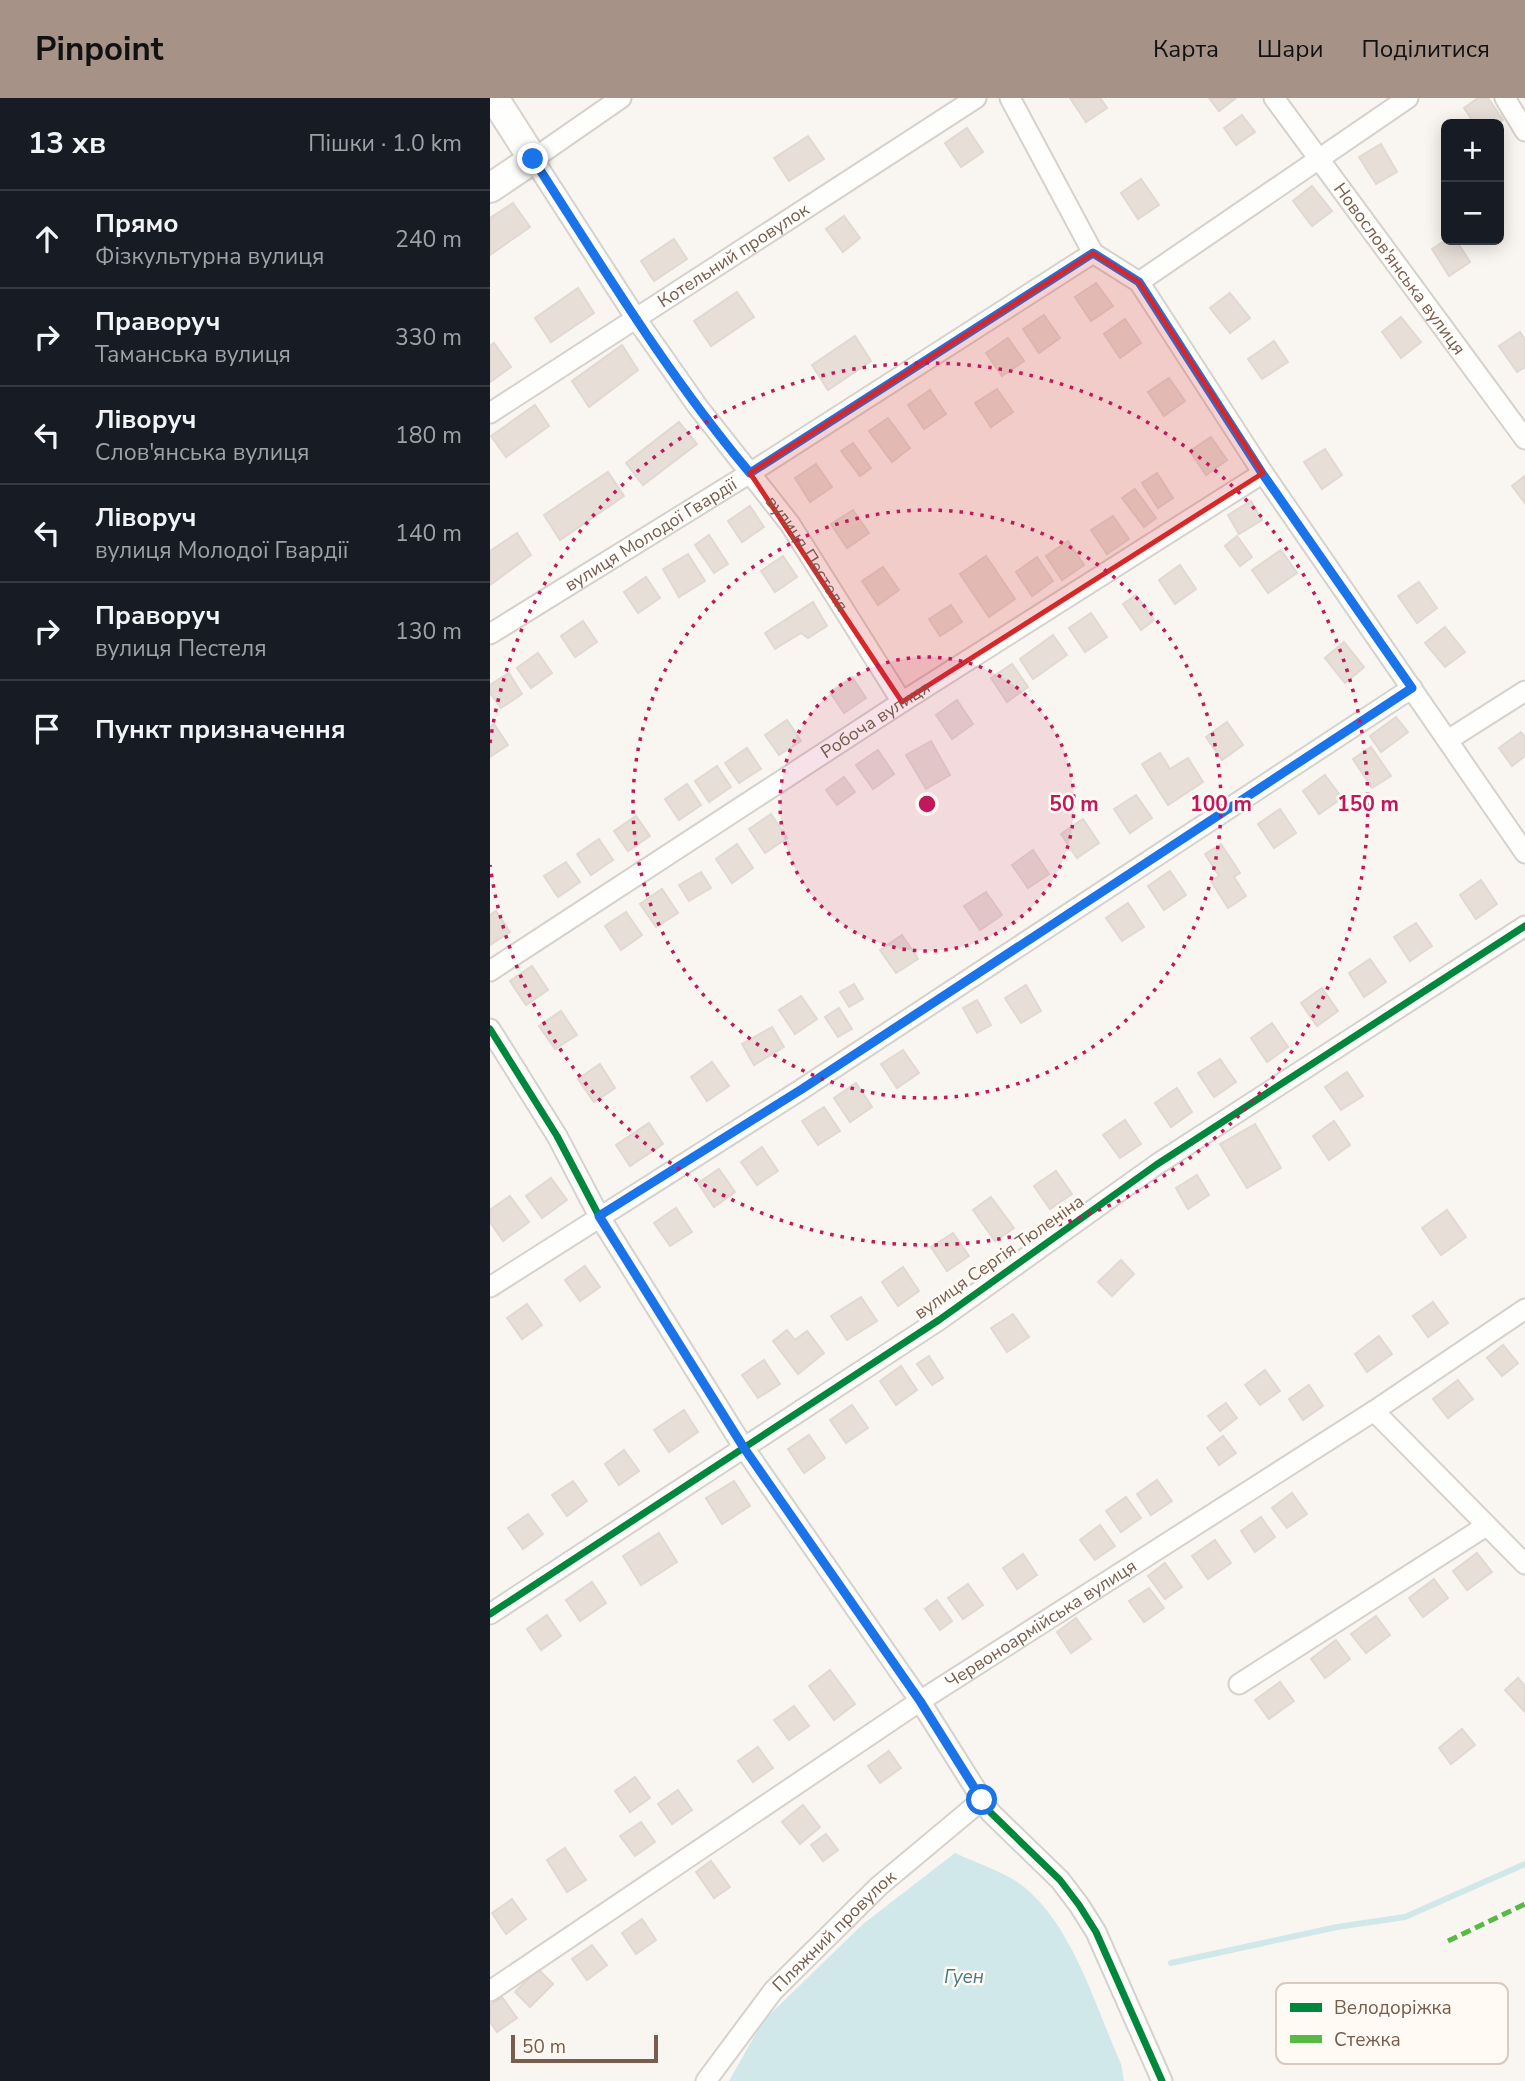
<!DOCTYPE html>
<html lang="uk">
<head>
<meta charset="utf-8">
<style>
	body { margin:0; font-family:"Nunito Sans",sans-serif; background:#20242c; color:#f1f3f6 }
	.controls { position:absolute; right:21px; top:21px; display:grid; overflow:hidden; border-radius:10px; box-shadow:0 4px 18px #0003 }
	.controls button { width:63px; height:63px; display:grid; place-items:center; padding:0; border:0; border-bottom:2px solid #363941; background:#171b24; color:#f1f3f6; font:35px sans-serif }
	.scale { position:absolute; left:21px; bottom:18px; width:147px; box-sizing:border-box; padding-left:7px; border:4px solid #7a5c4d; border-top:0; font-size:19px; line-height:24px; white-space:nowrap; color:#7a5c4d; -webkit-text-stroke:5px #fffaf3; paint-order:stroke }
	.stop { position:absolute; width:21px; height:21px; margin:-16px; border:5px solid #1a73e8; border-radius:50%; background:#fff }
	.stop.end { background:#1a73e8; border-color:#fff; box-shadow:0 2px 7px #0008 }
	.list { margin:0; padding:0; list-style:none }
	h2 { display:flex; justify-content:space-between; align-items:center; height:91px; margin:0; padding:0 28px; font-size:30px }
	h2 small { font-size:23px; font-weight:400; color:#9ea1a6 }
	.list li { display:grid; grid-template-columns:46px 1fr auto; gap:21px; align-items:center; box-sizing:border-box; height:98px; padding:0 28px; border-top:2px solid #363941 }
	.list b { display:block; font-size:26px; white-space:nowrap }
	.list p { margin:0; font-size:23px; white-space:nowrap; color:#9ea1a6 }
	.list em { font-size:23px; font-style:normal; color:#9ea1a6 }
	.icon { flex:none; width:38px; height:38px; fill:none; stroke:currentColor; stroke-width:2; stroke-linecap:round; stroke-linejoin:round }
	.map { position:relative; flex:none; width:1035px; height:1983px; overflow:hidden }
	header { display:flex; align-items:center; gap:42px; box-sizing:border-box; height:98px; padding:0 35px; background:#a69286; color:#111 }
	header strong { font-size:33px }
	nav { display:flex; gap:38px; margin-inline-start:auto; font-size:24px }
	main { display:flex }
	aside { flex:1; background:#171b24 }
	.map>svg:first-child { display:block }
</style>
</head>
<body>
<header>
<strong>Pinpoint</strong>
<nav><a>Карта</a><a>Шари</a><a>Поділитися</a></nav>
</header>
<main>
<aside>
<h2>13 хв<small>Пішки · 1.0 km</small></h2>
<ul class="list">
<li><svg class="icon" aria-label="ahead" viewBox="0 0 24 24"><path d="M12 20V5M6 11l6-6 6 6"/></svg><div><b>Прямо</b><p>Фізкультурна вулиця</p></div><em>240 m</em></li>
<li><svg class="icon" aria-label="right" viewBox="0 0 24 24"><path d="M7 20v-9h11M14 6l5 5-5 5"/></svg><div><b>Праворуч</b><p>Таманська вулиця</p></div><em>330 m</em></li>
<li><svg class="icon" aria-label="left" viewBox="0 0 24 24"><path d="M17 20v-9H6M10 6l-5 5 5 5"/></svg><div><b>Ліворуч</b><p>Слов'янська вулиця</p></div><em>180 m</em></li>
<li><svg class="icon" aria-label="left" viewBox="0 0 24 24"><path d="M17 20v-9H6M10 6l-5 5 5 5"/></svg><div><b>Ліворуч</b><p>вулиця Молодої Гвардії</p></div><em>140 m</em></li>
<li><svg class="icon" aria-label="right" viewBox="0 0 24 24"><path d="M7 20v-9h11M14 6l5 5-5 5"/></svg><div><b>Праворуч</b><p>вулиця Пестеля</p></div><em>130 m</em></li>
<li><svg class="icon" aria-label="arrive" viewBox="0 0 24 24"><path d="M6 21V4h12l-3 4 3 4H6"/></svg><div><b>Пункт призначення</b></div></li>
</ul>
</aside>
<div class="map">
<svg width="1035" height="1983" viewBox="0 0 1035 1983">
	<rect width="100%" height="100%" fill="#f9f5f0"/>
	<path fill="#d0e8ea" d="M 465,1755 C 484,1764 506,1771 524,1782 C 580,1817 605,1908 631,1966 L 634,1983 L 239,1983 L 273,1923 L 373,1826 Z"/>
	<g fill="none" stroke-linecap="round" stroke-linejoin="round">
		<polyline stroke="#d0e8ea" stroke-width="6" points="681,1865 847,1829 915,1819 1035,1766"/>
	</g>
	<g fill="#e6ded7" stroke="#e2d8d2" stroke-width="2">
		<polygon points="580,0 610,0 617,10 596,24"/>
		<polygon points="719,0 746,0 729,13"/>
		<polygon points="988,0 998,0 1013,22 1006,26 985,26 974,10"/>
		<polygon points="752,17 765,34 746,47 734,30"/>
		<polygon points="477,30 493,54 471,69 455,45"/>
		<polygon points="318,38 334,61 299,83 284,60"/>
		<polygon points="891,46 907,74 886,86 869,59"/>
		<polygon points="651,81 669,107 648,121 631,95"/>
		<polygon points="822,88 842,113 822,128 803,103"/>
		<polygon points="23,105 40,129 0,157 0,120"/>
		<polygon points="354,118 370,140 353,154 336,131"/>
		<polygon points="184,141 197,161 164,183 151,163"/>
		<polygon points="956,142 966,142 980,164 959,178 942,151"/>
		<polygon points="606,185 623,208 601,223 585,199"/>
		<polygon points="88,190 104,215 61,244 45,220"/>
		<polygon points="247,194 264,219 221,248 204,223"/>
		<polygon points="740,195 760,220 740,235 720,210"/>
		<polygon points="554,217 570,240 549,255 533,231"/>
		<polygon points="911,219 931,244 911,260 892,234"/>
		<polygon points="635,221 651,245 630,260 614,236"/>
		<polygon points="1030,234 1035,242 1035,269 1027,274 1009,248"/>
		<polygon points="365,238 381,263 338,292 322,267"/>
		<polygon points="518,240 534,263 512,278 496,255"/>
		<polygon points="784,243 798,264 772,281 758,261"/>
		<polygon points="4,245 21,269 0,284 0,248"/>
		<polygon points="132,247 148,272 99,309 82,283"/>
		<polygon points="679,280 695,303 674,318 658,294"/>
		<polygon points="507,291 523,314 501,329 485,305"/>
		<polygon points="440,292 456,316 434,331 418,307"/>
		<polygon points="45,307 59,328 16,359 1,338"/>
		<polygon points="398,320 420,350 402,364 379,333"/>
		<polygon points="189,324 207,346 153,387 136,365"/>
		<polygon points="721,339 737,362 716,377 700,353"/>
		<polygon points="363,345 381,370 370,378 351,353"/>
		<polygon points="835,351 852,377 832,391 814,364"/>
		<polygon points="326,366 342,389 320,404 305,380"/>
		<polygon points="118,374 134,398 70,442 54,417"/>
		<polygon points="667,375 683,400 668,410 652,385"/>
		<polygon points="1035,378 1035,405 1022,388"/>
		<polygon points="645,391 666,420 654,429 632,400"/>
		<polygon points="761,403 772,422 749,436 738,417"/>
		<polygon points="260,408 274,429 252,444 238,423"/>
		<polygon points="363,412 379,435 357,450 341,426"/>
		<polygon points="623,418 639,441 617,456 601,432"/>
		<polygon points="27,435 41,457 0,487 0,453"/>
		<polygon points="219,437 238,466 224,475 205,447"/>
		<polygon points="747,438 762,459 750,468 735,448"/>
		<polygon points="578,443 594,467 572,482 556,458"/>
		<polygon points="791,452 807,475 778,495 762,472"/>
		<polygon points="198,456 215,483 189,499 173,471"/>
		<polygon points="293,458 307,479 285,494 271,473"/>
		<polygon points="496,458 525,501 499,519 470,476"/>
		<polygon points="547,459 563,483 542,498 526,474"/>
		<polygon points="690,467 706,491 685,506 669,482"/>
		<polygon points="393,469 409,492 388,507 372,483"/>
		<polygon points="156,479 170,500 148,515 134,494"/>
		<polygon points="929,484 947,510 927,525 908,498"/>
		<polygon points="646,497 664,522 651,532 633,506"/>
		<polygon points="323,504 337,528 318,540 311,535 285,551 275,535"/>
		<polygon points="461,507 472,524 450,538 439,521"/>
		<polygon points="601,515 617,539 595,554 579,530"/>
		<polygon points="93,523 107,544 85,559 71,538"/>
		<polygon points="955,529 975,554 955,569 935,545"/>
		<polygon points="563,537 577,557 543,581 530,561"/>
		<polygon points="854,544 874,569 855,585 835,560"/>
		<polygon points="48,555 62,575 41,590 27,570"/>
		<polygon points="522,566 538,589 517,604 501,580"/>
		<polygon points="19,575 32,596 11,610 0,595 0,587"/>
		<polygon points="362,579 376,600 354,615 340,594"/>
		<polygon points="467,602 483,626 462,641 446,617"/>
		<polygon points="906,619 918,634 891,654 880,638"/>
		<polygon points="297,622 311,643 289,657 275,637"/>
		<polygon points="737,624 753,647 732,662 716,639"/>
		<polygon points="4,626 18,647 0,659 0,629"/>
		<polygon points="1031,634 1035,639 1035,658 1022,668 1009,650"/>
		<polygon points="441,643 460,677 436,691 416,657"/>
		<polygon points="881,649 901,678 882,690 863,661"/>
		<polygon points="257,650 271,671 249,685 235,665"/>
		<polygon points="388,652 404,676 383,691 366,667"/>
		<polygon points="670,655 680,671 698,660 713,684 678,707 652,666"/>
		<polygon points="227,668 241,689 219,704 205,683"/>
		<polygon points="835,677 852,700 829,716 813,693"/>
		<polygon points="354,679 365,694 347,707 336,692"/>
		<polygon points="197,686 211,707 189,722 175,701"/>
		<polygon points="646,697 662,720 640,735 624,711"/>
		<polygon points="790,711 806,735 784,750 768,726"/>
		<polygon points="281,716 297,740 275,755 259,731"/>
		<polygon points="146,718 160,738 138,753 124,733"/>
		<polygon points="593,721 609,745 587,760 571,736"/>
		<polygon points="109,741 123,762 101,777 87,756"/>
		<polygon points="247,746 263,770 242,785 226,761"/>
		<polygon points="731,746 750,775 744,779 756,798 738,810 721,783 729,778 715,756"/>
		<polygon points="543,752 559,776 538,790 522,767"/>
		<polygon points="76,764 90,784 68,799 54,778"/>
		<polygon points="680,773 696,797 674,812 658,788"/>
		<polygon points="211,774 221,790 199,803 189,787"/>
		<polygon points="991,782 1007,806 986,821 970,797"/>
		<polygon points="172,791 188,815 166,829 150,806"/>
		<polygon points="496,794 512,817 490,832 474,808"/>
		<polygon points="638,805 654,829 632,843 616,820"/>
		<polygon points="6,813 20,834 0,847 0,817"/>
		<polygon points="136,814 152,837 131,852 115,828"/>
		<polygon points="926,825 942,848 920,863 904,839"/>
		<polygon points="412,837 428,861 406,875 390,852"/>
		<polygon points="880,861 896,884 874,899 859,875"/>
		<polygon points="42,868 58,892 36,907 20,883"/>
		<polygon points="364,886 373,901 359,909 350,894"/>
		<polygon points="536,887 551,913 531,925 515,900"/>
		<polygon points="832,890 848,913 827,928 811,905"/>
		<polygon points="311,898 327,921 305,936 289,912"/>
		<polygon points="487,902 501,927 487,935 473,910"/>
		<polygon points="349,910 362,931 348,939 335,919"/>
		<polygon points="71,913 87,937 65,951 49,928"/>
		<polygon points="782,925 798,949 777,964 761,940"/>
		<polygon points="282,929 294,949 264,967 252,946"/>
		<polygon points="413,952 429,975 407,990 391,966"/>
		<polygon points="730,961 746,984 724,999 708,975"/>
		<polygon points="222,964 239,988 217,1003 201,979"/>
		<polygon points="110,966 125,990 104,1004 88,981"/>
		<polygon points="857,974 873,998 851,1012 835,989"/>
		<polygon points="366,985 382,1009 360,1024 344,1000"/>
		<polygon points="687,990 702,1014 681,1029 665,1005"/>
		<polygon points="334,1009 350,1033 328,1047 312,1023"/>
		<polygon points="635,1022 651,1046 630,1060 613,1037"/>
		<polygon points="844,1023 860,1047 839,1062 823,1038"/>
		<polygon points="159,1025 173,1046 140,1068 126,1047"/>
		<polygon points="765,1026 791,1070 757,1090 730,1046"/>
		<polygon points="272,1049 288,1073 267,1087 251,1064"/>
		<polygon points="229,1071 245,1094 224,1109 208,1085"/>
		<polygon points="566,1073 582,1096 560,1111 544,1088"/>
		<polygon points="707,1077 719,1097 698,1111 686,1090"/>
		<polygon points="61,1080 77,1102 52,1120 36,1098"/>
		<polygon points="20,1098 39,1124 13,1143 0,1124 0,1112"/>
		<polygon points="501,1099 524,1130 505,1143 483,1112"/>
		<polygon points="186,1110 202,1134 180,1148 164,1125"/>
		<polygon points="957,1112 976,1139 951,1157 932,1130"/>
		<polygon points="463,1135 479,1158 457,1173 441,1149"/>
		<polygon points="631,1162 644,1176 622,1198 608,1184"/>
		<polygon points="95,1168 110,1189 90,1203 75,1182"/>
		<polygon points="413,1169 429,1193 408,1208 392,1184"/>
		<polygon points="371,1199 387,1223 357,1242 341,1218"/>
		<polygon points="943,1204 958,1225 938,1239 923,1218"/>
		<polygon points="37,1206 52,1227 32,1241 17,1220"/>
		<polygon points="523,1216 539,1239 517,1254 501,1230"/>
		<polygon points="297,1232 305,1242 317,1233 334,1255 308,1276 283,1243"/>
		<polygon points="889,1238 902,1256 877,1274 865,1256"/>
		<polygon points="1013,1247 1028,1265 1012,1278 997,1260"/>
		<polygon points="439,1258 453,1280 442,1287 427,1266"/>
		<polygon points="274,1262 290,1286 268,1300 252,1277"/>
		<polygon points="411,1268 427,1292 406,1307 390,1283"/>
		<polygon points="775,1272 790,1293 770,1307 755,1287"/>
		<polygon points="968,1282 983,1301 958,1320 943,1301"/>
		<polygon points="819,1287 833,1308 813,1322 799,1301"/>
		<polygon points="736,1305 747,1320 730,1333 718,1318"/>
		<polygon points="362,1307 378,1330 356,1345 340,1322"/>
		<polygon points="194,1312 208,1334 179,1354 164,1332"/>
		<polygon points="319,1337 335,1360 314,1375 298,1351"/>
		<polygon points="733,1338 746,1355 729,1367 717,1350"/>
		<polygon points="134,1352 149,1373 129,1387 115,1366"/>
		<polygon points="667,1382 682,1403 661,1417 647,1396"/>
		<polygon points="83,1383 97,1403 77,1418 62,1397"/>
		<polygon points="244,1383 260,1408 232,1426 216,1400"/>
		<polygon points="802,1395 817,1416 797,1430 782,1410"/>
		<polygon points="636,1399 651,1420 631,1434 616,1413"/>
		<polygon points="38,1416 53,1436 33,1451 18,1430"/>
		<polygon points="771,1419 785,1439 765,1454 751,1433"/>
		<polygon points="610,1427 625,1448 605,1462 590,1442"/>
		<polygon points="169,1435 187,1464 151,1487 133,1458"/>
		<polygon points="725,1442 741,1465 718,1481 702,1458"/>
		<polygon points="987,1455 1002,1474 977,1492 963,1473"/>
		<polygon points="533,1456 547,1477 527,1491 513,1470"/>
		<polygon points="675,1465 692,1489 675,1501 658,1478"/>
		<polygon points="944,1481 958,1500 933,1519 919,1500"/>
		<polygon points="102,1484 116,1505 90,1523 76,1502"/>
		<polygon points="478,1486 493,1507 473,1521 458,1500"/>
		<polygon points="659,1490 674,1510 654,1524 639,1503"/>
		<polygon points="447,1502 462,1523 450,1532 435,1511"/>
		<polygon points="57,1517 71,1538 51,1552 37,1531"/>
		<polygon points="886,1518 900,1537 876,1555 861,1536"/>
		<polygon points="586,1520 601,1541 581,1555 567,1534"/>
		<polygon points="846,1542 860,1561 835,1580 821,1561"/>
		<polygon points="340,1572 365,1606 344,1622 319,1588"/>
		<polygon points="1028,1580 1035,1588 1034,1613 1015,1592"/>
		<polygon points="790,1584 804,1603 779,1621 765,1602"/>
		<polygon points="304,1608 319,1628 299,1642 284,1622"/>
		<polygon points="972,1631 985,1647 961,1666 949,1650"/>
		<polygon points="268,1649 283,1670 263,1684 248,1663"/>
		<polygon points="399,1653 411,1670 390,1685 378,1668"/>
		<polygon points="145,1679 160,1700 140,1714 125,1693"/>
		<polygon points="188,1692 202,1712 182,1726 168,1706"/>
		<polygon points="313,1707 330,1729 310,1746 292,1724"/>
		<polygon points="151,1724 165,1744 145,1758 130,1738"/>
		<polygon points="336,1736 348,1752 333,1763 321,1747"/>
		<polygon points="75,1750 96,1782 77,1794 57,1762"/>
		<polygon points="221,1763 240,1789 224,1800 206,1774"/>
		<polygon points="22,1801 36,1821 16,1836 2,1815"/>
		<polygon points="152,1821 166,1842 146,1856 132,1835"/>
		<polygon points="102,1847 117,1867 97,1882 82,1861"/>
		<polygon points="48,1871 63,1886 40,1909 25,1894"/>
		<polygon points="12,1899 27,1920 7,1934 0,1924 0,1907"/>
	</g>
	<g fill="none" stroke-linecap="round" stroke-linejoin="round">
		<defs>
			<g id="street">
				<path id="s1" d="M 131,0 L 43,61 L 147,222 L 208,309 L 300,426 L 412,604"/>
				<polyline points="520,0 603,155 649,184 773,375 1035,755"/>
				<path id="s2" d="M 784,0 L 1035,341"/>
				<polyline points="1015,0 1035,33"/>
				<polyline points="649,184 918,0"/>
				<path id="s3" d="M 0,315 L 486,0"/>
				<path id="s4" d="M 0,536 L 260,375 L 603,155"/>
				<polyline points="958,642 1035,593"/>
				<path id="s5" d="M 0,873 L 412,604 L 773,375"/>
				<polyline points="0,931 67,1038 109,1118 254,1350 430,1603 500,1714 570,1782 589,1807 606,1834 672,1983"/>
				<polyline points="0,1189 312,991 922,590"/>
				<polyline points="884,1313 1035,1466"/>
				<polyline points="0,1516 449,1222 666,1067 1035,828"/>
				<polyline points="749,1586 996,1428"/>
				<path id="s6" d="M 0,1893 L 430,1603 L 884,1313 L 1035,1211"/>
				<path id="s7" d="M 216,1983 L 283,1893 L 389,1788 L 492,1702"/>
			</g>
			<polyline id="secondary" points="0,90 43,61 4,0"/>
		</defs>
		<use href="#street" stroke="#d7d1cb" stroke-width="23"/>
		<use href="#secondary" stroke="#d9d2cb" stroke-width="32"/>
		<use href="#street" stroke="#fefefd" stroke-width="19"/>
		<use href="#secondary" stroke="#fefefd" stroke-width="28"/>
		<polyline stroke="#58b947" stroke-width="5" stroke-dasharray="10 5" stroke-linecap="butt" points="958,1843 1035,1806"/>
		<defs>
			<g id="cycleway">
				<polyline points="0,931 67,1038 109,1118 254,1350 430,1603 500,1714 570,1782 589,1807 606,1834 672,1983"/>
				<polyline points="0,1516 449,1222 666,1067 1035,828"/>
			</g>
		</defs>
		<use href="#cycleway" stroke="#fffaf3" stroke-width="11"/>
		<use href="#cycleway" stroke="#00873e" stroke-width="7"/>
	</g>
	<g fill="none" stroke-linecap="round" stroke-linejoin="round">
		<path stroke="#1a73e8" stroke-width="9" d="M 43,61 C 112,168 178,278 260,375 L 603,155 L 649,184 L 772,375 L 922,590 L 312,991 L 109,1118 L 254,1350 L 430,1603 L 492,1702"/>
	</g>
	<path fill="#d62828" fill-opacity="0.2" stroke="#d62828" stroke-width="5" stroke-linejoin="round" d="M 603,155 L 649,184 L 773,375 L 412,604 L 260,375 Z"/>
	<circle cx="437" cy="706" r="147" fill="#c2185b" fill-opacity=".12"/>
	<g fill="none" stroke="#c2185b" stroke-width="3.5" stroke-dasharray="3.5 7">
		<circle cx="437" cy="706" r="147"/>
		<circle cx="437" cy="706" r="294"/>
		<path d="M0 645A441 441 0 1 1 0 767"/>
	</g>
	<g text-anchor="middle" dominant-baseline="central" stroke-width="5" stroke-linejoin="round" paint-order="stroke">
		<g font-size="18" fill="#7a5c4d" stroke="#fffaf3">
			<text stroke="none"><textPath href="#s3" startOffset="290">Котельний провулок</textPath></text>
			<text stroke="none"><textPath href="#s2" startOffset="212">Новослов'янська вулиця</textPath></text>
			<text stroke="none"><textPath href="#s4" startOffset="189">вулиця Молодої Гвардії</textPath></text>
			<text stroke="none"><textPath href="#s1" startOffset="588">вулиця Пестеля</textPath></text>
			<text stroke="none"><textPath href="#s5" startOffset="460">Робоча вулиця</textPath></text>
			<text transform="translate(509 1159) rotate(-35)">вулиця Сергія Тюленіна</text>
			<text stroke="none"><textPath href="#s6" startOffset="662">Червоноармійська вулиця</textPath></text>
			<text stroke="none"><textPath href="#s7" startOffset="198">Пляжний провулок</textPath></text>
		</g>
		<g font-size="19" font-style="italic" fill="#437c86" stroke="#fffaf3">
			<text x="474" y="1879">Гуен</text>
		</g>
	</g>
	<rect x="786" y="1885" width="232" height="81" rx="10" fill="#fffaf3" stroke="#d7cbc1" stroke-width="2"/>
	<rect x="800" y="1905" width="32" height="9" fill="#00873e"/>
	<rect x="800" y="1937" width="32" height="8" fill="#58b947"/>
	<g font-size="19" fill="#7a5c4d">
		<text x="844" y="1916">Велодоріжка</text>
		<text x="844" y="1948">Стежка</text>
	</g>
	<circle cx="437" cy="706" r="10" fill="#c2185b" stroke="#fffaf3" stroke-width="3.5"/>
	<g font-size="21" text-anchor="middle" font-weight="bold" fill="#c2185b" stroke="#fffaf3" stroke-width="5" stroke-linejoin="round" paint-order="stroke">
		<text x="584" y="713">50 m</text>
		<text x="731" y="713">100 m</text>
		<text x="878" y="713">150 m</text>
	</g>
</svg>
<div class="controls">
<button>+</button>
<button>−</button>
</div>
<div class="scale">50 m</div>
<div class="stop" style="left:492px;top:1702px"></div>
<div class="stop end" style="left:43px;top:61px"></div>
</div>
</main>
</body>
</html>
